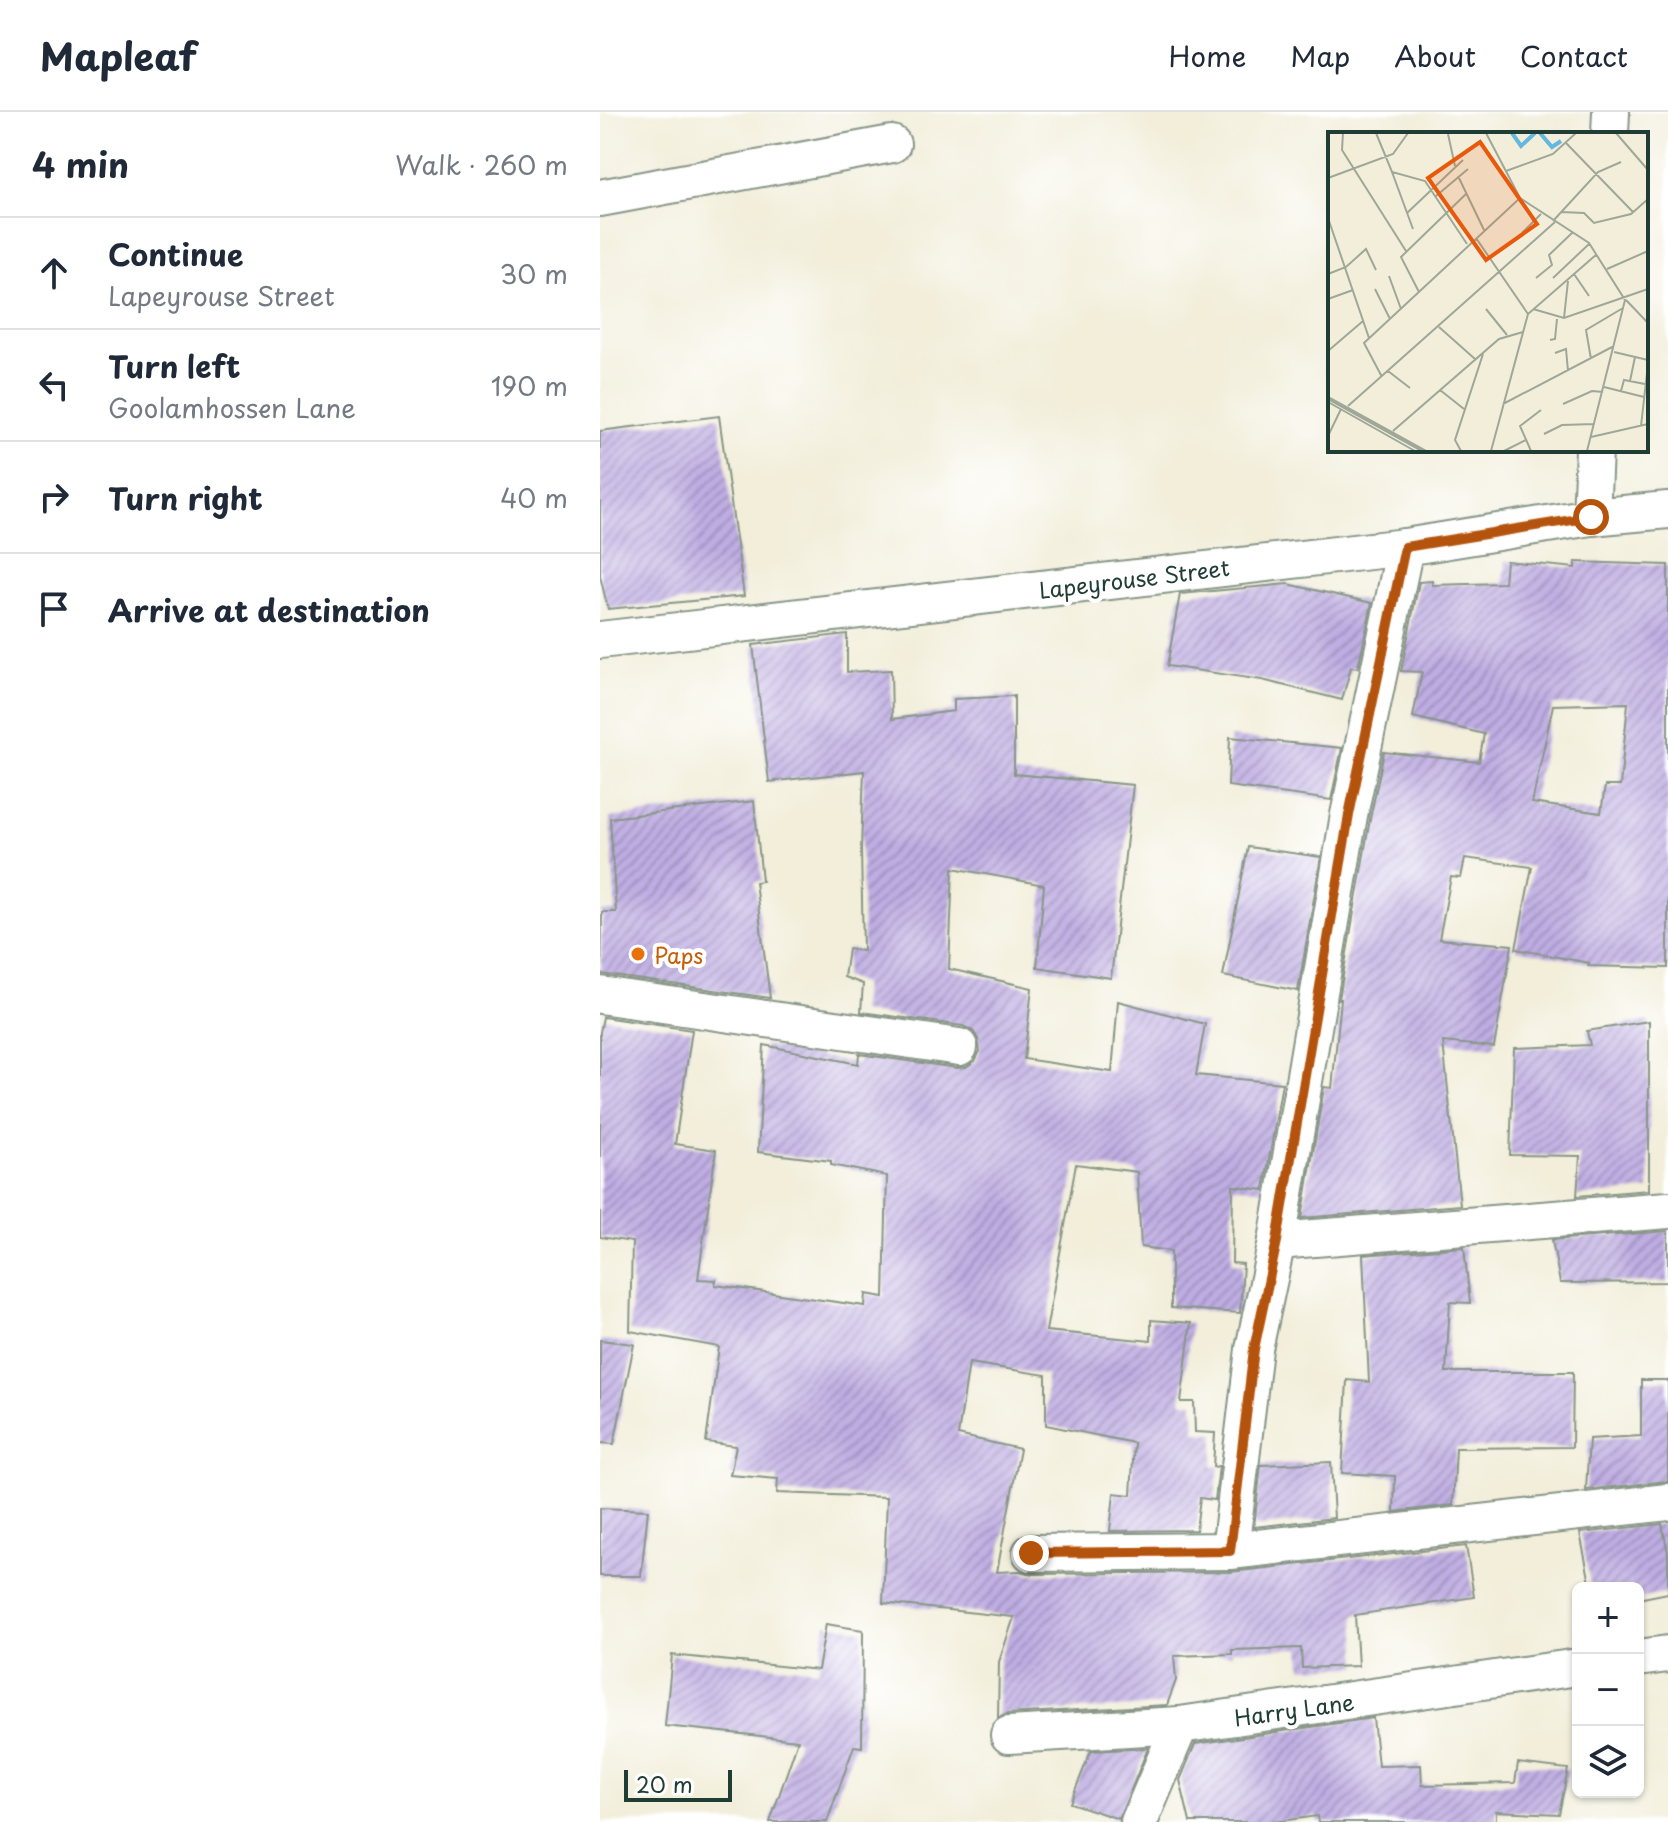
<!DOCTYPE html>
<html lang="en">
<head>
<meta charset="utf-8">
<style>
	body { margin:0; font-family:"Playpen Sans",sans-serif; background:#f6f6f7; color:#1f2937 }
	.controls { position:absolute; right:24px; bottom:24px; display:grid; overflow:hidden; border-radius:12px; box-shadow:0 2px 6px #0004 }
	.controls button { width:72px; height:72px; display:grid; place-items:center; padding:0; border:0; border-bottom:2px solid #e0e1e3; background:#fff; color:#1f2937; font:40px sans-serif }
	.scale { position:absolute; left:24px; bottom:20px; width:108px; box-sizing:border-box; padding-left:8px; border:4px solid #1f3d34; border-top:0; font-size:22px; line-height:28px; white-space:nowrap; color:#1f3d34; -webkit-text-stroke:6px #fff; paint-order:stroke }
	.stop { position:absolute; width:24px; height:24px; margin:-18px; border:6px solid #b45309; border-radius:50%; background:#fff }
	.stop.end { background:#b45309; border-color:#fff; box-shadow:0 2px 8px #0008 }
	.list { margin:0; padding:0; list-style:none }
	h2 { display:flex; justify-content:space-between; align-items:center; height:104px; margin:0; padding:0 32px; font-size:34px }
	h2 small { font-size:26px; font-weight:400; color:#747a83 }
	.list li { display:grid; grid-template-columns:52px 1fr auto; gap:24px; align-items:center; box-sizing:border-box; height:112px; padding:0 32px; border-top:2px solid #e0e1e3 }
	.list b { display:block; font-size:30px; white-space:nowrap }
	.list p { margin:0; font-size:26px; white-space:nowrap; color:#747a83 }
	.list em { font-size:26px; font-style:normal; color:#747a83 }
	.icon { flex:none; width:44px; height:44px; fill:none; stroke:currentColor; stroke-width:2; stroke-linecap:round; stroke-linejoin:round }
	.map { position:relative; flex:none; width:1068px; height:1710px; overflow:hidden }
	header { display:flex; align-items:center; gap:48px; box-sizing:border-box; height:112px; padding:0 40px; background:#fff; border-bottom:2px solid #e0e1e3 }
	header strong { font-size:38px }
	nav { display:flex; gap:44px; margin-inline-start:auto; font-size:28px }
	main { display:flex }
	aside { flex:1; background:#fff }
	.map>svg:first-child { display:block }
</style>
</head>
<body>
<header>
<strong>Mapleaf</strong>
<nav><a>Home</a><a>Map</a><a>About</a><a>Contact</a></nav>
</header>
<main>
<aside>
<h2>4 min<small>Walk · 260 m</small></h2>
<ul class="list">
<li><svg class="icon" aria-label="ahead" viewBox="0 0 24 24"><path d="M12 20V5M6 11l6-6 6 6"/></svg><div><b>Continue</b><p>Lapeyrouse Street</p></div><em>30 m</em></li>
<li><svg class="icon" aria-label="left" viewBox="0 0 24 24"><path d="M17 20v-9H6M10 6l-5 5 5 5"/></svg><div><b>Turn left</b><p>Goolamhossen Lane</p></div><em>190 m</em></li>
<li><svg class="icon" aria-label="right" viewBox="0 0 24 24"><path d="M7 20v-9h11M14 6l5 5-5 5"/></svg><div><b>Turn right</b></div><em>40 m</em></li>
<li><svg class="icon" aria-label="arrive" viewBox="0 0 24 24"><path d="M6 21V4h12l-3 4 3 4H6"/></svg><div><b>Arrive at destination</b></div></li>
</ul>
</aside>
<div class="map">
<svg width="1068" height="1710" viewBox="0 0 1068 1710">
	<defs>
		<pattern id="building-hatch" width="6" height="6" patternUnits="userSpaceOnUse" patternTransform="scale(2)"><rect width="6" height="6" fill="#bfade3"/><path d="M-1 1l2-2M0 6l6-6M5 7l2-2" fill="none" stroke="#9b8eb9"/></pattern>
	</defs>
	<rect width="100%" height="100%" fill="#fff"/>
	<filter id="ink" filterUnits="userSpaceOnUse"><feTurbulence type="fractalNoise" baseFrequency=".0125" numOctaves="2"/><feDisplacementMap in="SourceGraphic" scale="16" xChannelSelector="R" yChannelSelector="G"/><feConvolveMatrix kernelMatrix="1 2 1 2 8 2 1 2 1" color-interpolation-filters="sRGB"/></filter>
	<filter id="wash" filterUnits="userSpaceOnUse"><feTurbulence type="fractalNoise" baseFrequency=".006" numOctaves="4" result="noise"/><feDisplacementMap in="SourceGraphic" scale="32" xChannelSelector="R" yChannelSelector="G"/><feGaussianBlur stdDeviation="1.8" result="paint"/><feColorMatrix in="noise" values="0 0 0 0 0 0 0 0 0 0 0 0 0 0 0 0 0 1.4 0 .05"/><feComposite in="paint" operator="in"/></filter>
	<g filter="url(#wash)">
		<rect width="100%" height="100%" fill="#f2eeda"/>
		<g id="blocks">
			<g fill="url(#building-hatch)" fill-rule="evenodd">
				<polygon points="119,304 144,484 8,497 0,464 0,319"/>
				<path d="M 906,449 L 975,456 L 975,450 L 1068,453 L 1068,856 L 988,854 L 989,851 L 916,837 L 932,755 L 865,746 L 861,766 L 851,765 L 839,827 L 912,833 L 894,935 L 843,930 L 860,1093 L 702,1106 L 724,975 L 732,976 L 741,887 L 739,887 L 770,707 L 784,640 L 879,650 L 884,622 L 813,605 L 822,560 L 801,559 L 819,470 L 832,469 L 832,473 L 904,471 ZM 1028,591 L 1020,674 L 1005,674 L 1001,701 L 932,691 L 953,593 Z"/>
				<polygon points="688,472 772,491 758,556 751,555 742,588 662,568 567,554 580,482"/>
				<polygon points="247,522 247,560 291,558 292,607 354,599 354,587 414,584 414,662 533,673 511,866 437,855 444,773 353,756 349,857 432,876 424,947 512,960 518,889 605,912 596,963 682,971 664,1078 633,1074 632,1151 643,1152 640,1201 571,1196 571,1139 541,1135 537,1060 476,1052 446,1219 551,1229 551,1208 591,1211 581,1290 594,1290 595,1320 615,1321 613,1355 619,1354 615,1388 600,1386 596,1418 510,1419 514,1381 531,1383 534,1331 446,1313 446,1263 369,1251 358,1323 420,1337 397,1460 420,1459 431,1462 630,1460 866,1434 874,1485 755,1503 758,1554 702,1556 701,1536 632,1538 632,1542 574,1544 576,1568 567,1593 408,1602 398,1606 399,1550 414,1505 283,1491 287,1385 177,1381 178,1367 130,1363 136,1334 106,1330 119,1235 30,1219 32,1130 0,1125 0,920 3,905 92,918 75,1032 116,1038 98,1167 116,1168 115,1173 265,1194 266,1182 284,1185 287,1064 231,1053 231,1049 158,1040 164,933 258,952 259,942 357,956 366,955 375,949 380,939 378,927 373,919 363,914 261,900 263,872 244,865 248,837 263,839 261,737 264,659 169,670 153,533"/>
				<polygon points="630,625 742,636 731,688 628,674"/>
				<polygon points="154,689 162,769 155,770 170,886 1,862 2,800 16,800 10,706"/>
				<polygon points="648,735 721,745 698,879 623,864"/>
				<polygon points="1049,909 1049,1078 977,1084 980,1044 910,1043 914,936 990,933 987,919"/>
				<polygon points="1068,1119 1068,1170 960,1171 952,1128"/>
				<polygon points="864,1135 870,1191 850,1190 846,1260 973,1260 972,1335 856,1336 853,1393 794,1400 795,1364 742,1361 747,1268 769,1270 763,1143"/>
				<polygon points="0,1228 34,1232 14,1332 0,1331"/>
				<polygon points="1041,1268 1068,1268 1068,1369 986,1378 989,1327 1041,1324"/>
				<polygon points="731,1350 734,1406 654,1415 661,1353"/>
				<polygon points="0,1396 48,1398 41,1464 0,1464"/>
				<polygon points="1062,1412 1068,1441 1068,1481 1038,1487 1038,1476 991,1476 980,1421"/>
				<polygon points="226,1512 263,1518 262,1635 254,1634 227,1710 170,1710 198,1628 65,1614 72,1543 218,1558"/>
				<polygon points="773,1606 778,1654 821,1653 822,1673 915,1671 918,1651 968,1657 959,1702 896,1699 896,1710 718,1710 717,1704 673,1710 590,1710 580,1668 595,1632"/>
				<polygon points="548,1636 519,1707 470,1691 491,1639"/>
			</g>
		</g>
	</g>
	<g filter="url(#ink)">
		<use href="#blocks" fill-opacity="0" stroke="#889687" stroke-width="2"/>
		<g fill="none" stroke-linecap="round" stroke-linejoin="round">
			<defs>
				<g id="minor">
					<polyline points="1010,22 1011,0"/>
					<polyline points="0,86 292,32"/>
					<polyline points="991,405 994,338"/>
					<polyline points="0,528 805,435 991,405 1068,398"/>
					<polyline points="0,883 359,935"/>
					<polyline points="677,1129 1068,1098"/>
					<polyline points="630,1439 654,1237 677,1129 749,703 805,435"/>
					<polyline points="431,1441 630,1439 1068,1390"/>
					<polyline points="1038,1546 1068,1542"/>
					<polyline points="409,1623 580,1613 978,1555"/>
					<polyline points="539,1710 580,1613"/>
				</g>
			</defs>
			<use href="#minor" stroke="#889687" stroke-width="40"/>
			<use href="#minor" stroke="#fff" stroke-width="36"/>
		</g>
	</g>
	<g fill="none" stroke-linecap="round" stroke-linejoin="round" filter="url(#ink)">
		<polyline stroke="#b45309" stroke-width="10" points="431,1441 630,1439 654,1237 677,1129 749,703 805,435 991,405"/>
	</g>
	<circle fill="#e8710a" stroke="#fff" stroke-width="3" cx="38" cy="842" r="8"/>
	<g text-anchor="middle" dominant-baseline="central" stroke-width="8" stroke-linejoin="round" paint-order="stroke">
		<g font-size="22" fill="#1f3d34" stroke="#fff">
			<text transform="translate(534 466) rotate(-7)">Lapeyrouse Street</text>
			<text transform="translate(694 1597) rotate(-8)">Harry Lane</text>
		</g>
		<g font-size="22" fill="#c56008" stroke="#fff" text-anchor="start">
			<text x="54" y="842">Paps</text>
		</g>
	</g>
	<g transform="translate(728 20)">
		<rect width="320" height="320" fill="#f2eeda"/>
		<path fill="none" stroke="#64b8e0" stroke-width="4" d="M 184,1 L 193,14 L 207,1M 212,1 L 224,15 L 233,9"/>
		<path fill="none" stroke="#9ea798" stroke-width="2" d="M 15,1 L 14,18 L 78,119M 48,1 L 64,40 L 97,49 L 139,112M 106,1 L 142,1M 158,1 L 192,66 L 261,111 L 297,168 L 259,319M 288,1 L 320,38M 120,2 L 127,34M 238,11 L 305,80M 178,39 L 225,22 L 248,1M 64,40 L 85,97M 130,44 L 156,98M 0,46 L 65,22 L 80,1M 108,64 L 140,37M 233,80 L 256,81 L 266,91 L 303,82 L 320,67M 79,81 L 135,28M 0,86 L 41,206M 225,89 L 270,40 L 293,30M 194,101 L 213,82M 148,106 L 200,182M 279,137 L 320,119M 0,142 L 18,135 L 38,117 L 48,138M 246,142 L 261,164M 61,144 L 73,177M 208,146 L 224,133 L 221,123 L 245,100M 225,146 L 261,112M 47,157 L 62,187M 91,160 L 73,125 L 139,61M 0,167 L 25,158M 298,168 L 320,191M 158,177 L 179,203M 205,177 L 236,186 L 320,157M 236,186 L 240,149M 111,195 L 147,227M 222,208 L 227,207 L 229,187M 0,219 L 35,189M 286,220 L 320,228M 227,221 L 238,217 L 240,239M 263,227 L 258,198 L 295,176M 60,239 L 82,256M 54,245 L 36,211 L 192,66M 302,249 L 307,225M 276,255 L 316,265M 112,258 L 136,277M 293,259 L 296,248 L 317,252M 0,265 L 98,319M 0,267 L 94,319M 0,270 L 87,319M 175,272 L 286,214M 235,272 L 264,259 L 275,260M 20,274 L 227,90M 313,294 L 320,232M 65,299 L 171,207 L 195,200M 216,302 L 234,293 L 266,292M 0,304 L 13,277M 263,305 L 320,292M 133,319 L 127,308 L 155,222M 163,319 L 200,182 L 269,122M 176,319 L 198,308M 203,319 L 192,294 L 213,278"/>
		<path fill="#e8590c" fill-opacity="0.15" stroke="#e8590c" stroke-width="4" d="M 152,10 L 209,92 L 158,128 L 100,46 Z"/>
		<rect width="320" height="320" fill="none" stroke="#1f3d34" stroke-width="4"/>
	</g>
</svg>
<div class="controls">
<button>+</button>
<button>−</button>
<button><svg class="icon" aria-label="layers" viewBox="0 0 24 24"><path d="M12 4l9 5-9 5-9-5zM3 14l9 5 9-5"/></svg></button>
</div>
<div class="scale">20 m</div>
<div class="stop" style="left:991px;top:405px"></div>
<div class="stop end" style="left:431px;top:1441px"></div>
</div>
</main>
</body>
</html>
